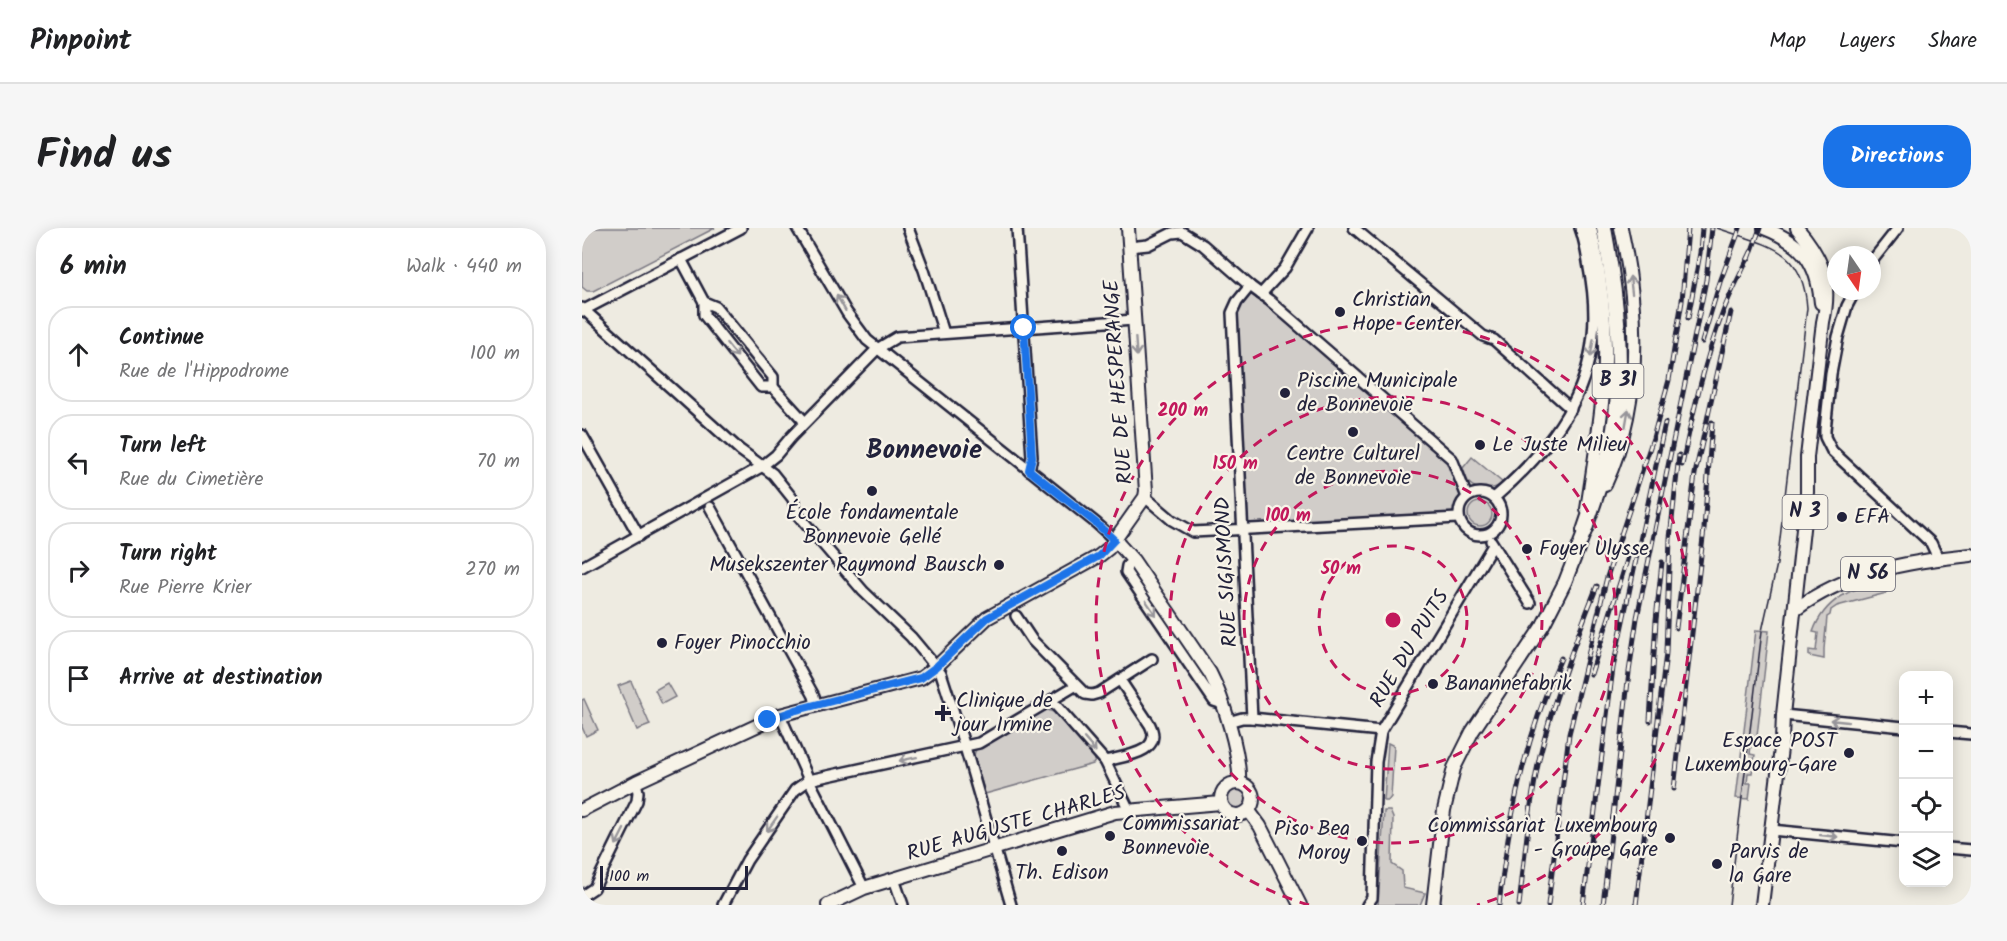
<!DOCTYPE html>
<html lang="en">
<head>
<meta charset="utf-8">
<style>
	body { margin:0; font-family:Kalam,sans-serif; background:#f6f6f6; color:#202124 }
	.controls { position:absolute; right:18px; bottom:18px; display:grid; overflow:hidden; border-radius:12px; box-shadow:0 3px 15px #0003 }
	.controls button { width:54px; height:54px; display:grid; place-items:center; padding:0; border:0; border-bottom:2px solid #e0e0e0; background:#fff; color:#202124; font:30px sans-serif }
	.compass { position:absolute; left:1245px; top:18px; width:54px; height:54px; border-radius:50%; background:#fff; box-shadow:0 3px 15px #0003; rotate:167deg }
	.scale { position:absolute; left:18px; bottom:15px; width:148px; box-sizing:border-box; padding-left:6px; border:3px solid #22223b; border-top:0; font-size:16px; line-height:21px; white-space:nowrap; color:#22223b; -webkit-text-stroke:4px #f7f3e8; paint-order:stroke }
	.stop { position:absolute; width:18px; height:18px; margin:-14px; border:4px solid #1a73e8; border-radius:50%; background:#fff }
	.stop.end { background:#1a73e8; border-color:#fff; box-shadow:0 2px 6px #0008 }
	.list { margin:0; padding:0; list-style:none }
	h2 { display:flex; justify-content:space-between; align-items:center; height:78px; margin:0; padding:0 24px; font-size:26px }
	h2 small { font-size:20px; font-weight:400; color:#757577 }
	.list li { display:grid; grid-template-columns:39px 1fr auto; gap:18px; align-items:center; box-sizing:border-box; height:96px; margin:0 12px 12px; padding:0 12px; border:2px solid #e0e0e0; border-radius:24px }
	.list b { display:block; font-size:22px; white-space:nowrap }
	.list p { margin:0; font-size:20px; white-space:nowrap; color:#757577 }
	.list em { font-size:20px; font-style:normal; color:#757577 }
	.icon { flex:none; width:33px; height:33px; fill:none; stroke:currentColor; stroke-width:2; stroke-linecap:round; stroke-linejoin:round }
	.map { position:relative; flex:none; width:1389px; height:677px; overflow:hidden; border-radius:24px }
	header { display:flex; align-items:center; gap:36px; box-sizing:border-box; height:84px; padding:0 30px; background:#fff; border-bottom:2px solid #e0e0e0 }
	header strong { font-size:28px }
	nav { display:flex; gap:33px; margin-inline-start:auto; font-size:21px }
	.intro { display:flex; align-items:center; justify-content:space-between; box-sizing:border-box; height:144px; padding:0 36px }
	h1 { margin:0; font-size:42px }
	.button { padding:15px 27px; border-radius:24px; background:#1a73e8; color:#fff; font-size:21px; font-weight:700 }
	main { display:flex; gap:36px; padding:0 36px }
	aside { flex:1; background:#fff; border-radius:24px; box-shadow:0 3px 15px #0003 }
	.map>svg:first-child { display:block }
</style>
</head>
<body>
<header>
<strong>Pinpoint</strong>
<nav><a>Map</a><a>Layers</a><a>Share</a></nav>
</header>
<div class="intro"><h1>Find us</h1><a class="button">Directions</a></div>
<main>
<aside>
<h2>6 min<small>Walk · 440 m</small></h2>
<ul class="list">
<li><svg class="icon" aria-label="ahead" viewBox="0 0 24 24"><path d="M12 20V5M6 11l6-6 6 6"/></svg><div><b>Continue</b><p>Rue de l'Hippodrome</p></div><em>100 m</em></li>
<li><svg class="icon" aria-label="left" viewBox="0 0 24 24"><path d="M17 20v-9H6M10 6l-5 5 5 5"/></svg><div><b>Turn left</b><p>Rue du Cimetière</p></div><em>70 m</em></li>
<li><svg class="icon" aria-label="right" viewBox="0 0 24 24"><path d="M7 20v-9h11M14 6l5 5-5 5"/></svg><div><b>Turn right</b><p>Rue Pierre Krier</p></div><em>270 m</em></li>
<li><svg class="icon" aria-label="arrive" viewBox="0 0 24 24"><path d="M6 21V4h12l-3 4 3 4H6"/></svg><div><b>Arrive at destination</b></div></li>
</ul>
</aside>
<div class="map">
<svg width="1389" height="677" viewBox="0 0 1389 677">
	<rect width="100%" height="100%" fill="#eeebe1"/>
	<filter id="ink" filterUnits="userSpaceOnUse"><feTurbulence type="fractalNoise" baseFrequency=".0167" numOctaves="2"/><feDisplacementMap in="SourceGraphic" scale="12" xChannelSelector="R" yChannelSelector="G"/><feConvolveMatrix kernelMatrix="1 2 1 2 8 2 1 2 1" color-interpolation-filters="sRGB"/></filter>
	<g filter="url(#ink)">
		<g fill="#d1cdc9" stroke="#7a7882" stroke-width="1.5">
			<polygon points="0,0 133,0 11,63 5,63 0,59"/>
			<polygon points="668,58 870,231 882,271 878,278 876,286 661,301 650,85"/>
			<path d="M 890,229 L 921,255 C 912,262 895,264 887,255 C 884,251 883,245 881,240 Z"/>
			<circle cx="898" cy="286" r="12"/>
			<path d="M 1303,352 L 1307,359 L 1304,365 L 1255,378 L 1249,382 L 1248,387 L 1245,389 L 1242,421 L 1242,431 L 1227,428 L 1227,422 L 1234,423 L 1236,405 L 1231,404 C 1243,370 1271,360 1303,352 Z"/>
			<polygon points="1174,402 1187,403 1174,517 1169,517 1168,526 1173,527 1170,545 1166,545 1165,555 1169,555 1167,571 1154,570"/>
			<polygon points="49,453 68,497 55,502 36,458"/>
			<polygon points="85,455 93,469 80,476 73,462"/>
			<polygon points="2,471 16,502 4,508 0,499 0,472"/>
			<polygon points="465,482 475,485 512,526 513,533 511,536 403,566 392,527 394,521 455,485"/>
			<polygon points="806,515 812,518 809,569 806,573 802,573"/>
			<circle cx="655" cy="572" r="10"/>
			<polygon points="802,583 808,583 811,590 810,636 820,643 821,660 843,665 838,677 796,677"/>
		</g>
		<g fill="none" stroke-linecap="round" stroke-linejoin="round">
			<defs>
				<g id="minor">
					<polyline points="215,0 265,85 285,112 514,295 533,312"/>
					<polyline points="326,0 342,42 362,105"/>
					<polyline points="435,0 450,229 447,242"/>
					<polyline points="772,0 901,108 912,112 989,181"/>
					<polyline points="547,19 566,17 590,5 600,4 621,17 668,58 687,72 870,231 885,269"/>
					<polyline points="99,31 122,74 122,87 179,159 191,159 223,194"/>
					<polyline points="1290,33 1316,0"/>
					<polyline points="668,58 655,74 650,85 670,490"/>
					<polyline points="1273,63 1265,78 1256,109 1249,146 1243,202 1243,209 1250,223 1349,315 1356,330"/>
					<polyline points="679,66 703,40 726,0"/>
					<polyline points="122,74 134,79 191,149 191,159"/>
					<polyline points="0,80 158,222 191,246 211,271 215,286 281,363 329,409 359,445 383,519 429,677"/>
					<polyline points="0,83 159,0"/>
					<polyline points="0,207 57,308"/>
					<circle cx="898" cy="286" r="21"/>
					<polyline points="563,269 590,292 611,304 876,290"/>
					<path d="M 912,270 C 985,207 1027,139 1007,40 C 1005,27 1003,13 998,0"/>
					<polyline points="128,279 232,468 234,477"/>
					<polyline points="909,313 948,375"/>
					<polyline points="551,332 545,338 544,344 632,473 641,476"/>
					<polyline points="0,339 179,239 194,227 209,209 295,121 315,109 552,92"/>
					<polyline points="434,388 450,412 503,466 510,467 517,465 570,431"/>
					<polyline points="470,473 523,533 547,582"/>
					<polyline points="198,487 227,552 282,660"/>
					<polyline points="1201,487 1322,499"/>
					<polyline points="646,494 660,490 670,490 799,503 911,317"/>
					<polyline points="1366,504 1389,506"/>
					<path d="M 523,533 C 542,528 582,525 568,497 L 538,452"/>
					<polyline points="1189,602 1322,615"/>
					<polyline points="1366,620 1389,622"/>
					<polyline points="312,651 321,677"/>
					<polyline points="0,668 12,660 55,573 56,564 54,554"/>
					<polyline points="141,677 165,632 213,562 227,552 397,515 493,458"/>
					<polyline points="785,677 790,670 794,534 799,503"/>
				</g>
				<g id="major">
					<path d="M 1182,0 C 1220,15 1235,33 1239,75"/>
					<path d="M 1023,257 C 1060,176 1058,86 1039,0"/>
					<path d="M 1005,281 C 1011,243 1017,204 1021,166 C 1027,111 1020,54 1008,0"/>
					<path d="M 533,312 L 551,332 L 628,445 C 641,470 659,528 657,555"/>
					<path d="M 1213,382 C 1263,344 1328,333 1389,327"/>
					<circle cx="655" cy="571" r="16"/>
					<polyline points="0,582 54,554 198,487 339,450 354,439 405,390 517,328 527,320 563,269 564,263 546,0"/>
					<polyline points="667,583 678,598 718,677"/>
					<polyline points="246,677 282,660 533,584 639,575"/>
					<polyline points="851,677 862,582 872,540 890,504 961,397 983,354 1006,295"/>
					<path d="M 1180,677 L 1200,512 L 1201,487 L 1225,264 L 1225,229 L 1241,94 C 1250,55 1241,30 1215,0"/>
				</g>
				<path id="highway" d="M 1002,303 C 1013,270 1026,236 1032,201 C 1043,135 1034,66 1022,0"/>
			</defs>
			<use href="#minor" stroke="#22223b" stroke-width="14"/>
			<use href="#major" stroke="#22223b" stroke-width="16"/>
			<use href="#highway" stroke="#22223b" stroke-width="18"/>
			<use href="#minor" stroke="#f7f3e8" stroke-width="9"/>
			<use href="#major" stroke="#f7f3e8" stroke-width="12"/>
			<use href="#highway" stroke="#f7f3e8" stroke-width="14"/>
			<path stroke="#22223b" stroke-width="1.5" d="M 1135,0 C 1185,18 1221,18 1225,80 L 1195,336 L 1180,403 L 1147,677"/>
			<defs>
				<g id="rail">
					<polyline points="1167,31 1178,0"/>
					<polyline points="1106,90 1118,25 1120,0"/>
					<polyline points="1120,114 1138,54 1158,0"/>
					<path d="M 1100,237 C 1111,185 1122,134 1141,84 C 1149,63 1160,44 1169,24"/>
					<polyline points="1094,400 1113,246 1149,84"/>
					<polyline points="1009,446 1046,329"/>
					<polyline points="1068,493 1074,392 1080,334"/>
					<polyline points="1092,561 1122,301 1130,194"/>
					<path d="M 917,677 C 927,589 942,512 979,430"/>
					<path d="M 937,677 C 943,627 947,577 958,527 C 972,469 993,413 1015,358"/>
					<polyline points="966,677 987,506 1025,349 1071,210 1087,152 1100,73 1106,0"/>
					<polyline points="1001,677 1031,440 1083,195"/>
					<polyline points="1021,677 1047,444 1055,390 1124,52 1130,0"/>
					<polyline points="1054,677 1084,425 1088,310 1097,227"/>
				</g>
			</defs>
			<use href="#rail" stroke="#22223b" stroke-width="5"/>
			<use href="#rail" stroke="#f7f3e8" stroke-width="3" stroke-dasharray="9" stroke-linecap="butt"/>
		</g>
		<defs><path id="oneway-shaft" d="M-6 0H5M1.5-3L5.5 0L1.5 3" fill="none" stroke-width="1.6" stroke-linecap="round" stroke-linejoin="round" transform="scale(1.5)"/></defs>
		<g stroke="#97959a">
			<use href="#oneway-shaft" transform="translate(1049 57) rotate(-97)"/>
			<use href="#oneway-shaft" transform="translate(259 75) rotate(-120)"/>
			<use href="#oneway-shaft" transform="translate(554 119) rotate(86)"/>
			<use href="#oneway-shaft" transform="translate(1010 120) rotate(100)"/>
			<use href="#oneway-shaft" transform="translate(150 122) rotate(51)"/>
			<use href="#oneway-shaft" transform="translate(1045 190) rotate(-80)"/>
			<use href="#oneway-shaft" transform="translate(569 380) rotate(55)"/>
			<use href="#oneway-shaft" transform="translate(1257 493) rotate(-174)"/>
			<use href="#oneway-shaft" transform="translate(508 517) rotate(49)"/>
			<use href="#oneway-shaft" transform="translate(326 531) rotate(168)"/>
			<use href="#oneway-shaft" transform="translate(190 596) rotate(125)"/>
			<use href="#oneway-shaft" transform="translate(1247 608) rotate(6)"/>
			<use href="#oneway-shaft" transform="translate(38 609) rotate(117)"/>
		</g>
	</g>
	<g fill="none" stroke-linecap="round" stroke-linejoin="round" filter="url(#ink)">
		<polyline stroke="#1a73e8" stroke-width="8" points="186,492 214,482 339,450 354,439 405,390 517,328 532,312 514,295 447,242 450,229 442,100"/>
	</g>
	<g fill="none" stroke="#c2185b" stroke-width="3" stroke-dasharray="10 8">
		<circle cx="811" cy="392" r="74"/>
		<circle cx="811" cy="392" r="149"/>
		<circle cx="811" cy="392" r="223"/>
		<path d="M727 677A297 297 0 1 1 895 677"/>
	</g>
	<g fill="#22223b" stroke="#f7f3e8" stroke-width="2">
		<circle cx="758" cy="84" r="6"/>
		<circle cx="703" cy="165" r="6"/>
		<circle cx="771" cy="204" r="6"/>
		<circle cx="898" cy="217" r="6"/>
		<circle cx="290" cy="263" r="6"/>
		<circle cx="1260" cy="289" r="6"/>
		<circle cx="945" cy="321" r="6"/>
		<circle cx="417" cy="337" r="6"/>
		<circle cx="80" cy="415" r="6"/>
		<circle cx="851" cy="456" r="6"/>
		<path d="M358 476h6v6h6v6h-6v6h-6v-6h-6v-6h6z"/>
		<circle cx="1267" cy="525" r="6"/>
		<circle cx="528" cy="608" r="6"/>
		<circle cx="1088" cy="610" r="6"/>
		<circle cx="780" cy="613" r="6"/>
		<circle cx="480" cy="623" r="6"/>
		<circle cx="1135" cy="636" r="6"/>
	</g>
	<g text-anchor="middle" dominant-baseline="central" stroke-width="4.5" stroke-linejoin="round" paint-order="stroke">
		<g fill="#f7f3e8" stroke="#62616f" stroke-width="1.5">
			<rect x="1010.5" y="136" width="51" height="34" rx="4.5"/>
			<rect x="1200.5" y="267" width="45" height="34" rx="4.5"/>
			<rect x="1259" y="329" width="54" height="34" rx="4.5"/>
		</g>
		<g font-size="20" font-weight="bold" fill="#22223b">
			<text x="1036" y="153">B 31</text>
			<text x="1223" y="284">N 3</text>
			<text x="1286" y="346">N 56</text>
		</g>
		<g font-size="21" fill="#22223b" stroke="#f7f3e8" text-anchor="start">
			<text x="770" y="72">Christian<tspan x="770" dy="24">Hope Center</tspan></text>
			<text x="715" y="153">Piscine Municipale<tspan x="715" dy="24">de Bonnevoie</tspan></text>
			<text x="910" y="217">Le Juste Milieu</text>
			<text x="771" y="226" text-anchor="middle">Centre Culturel<tspan x="771" dy="24">de Bonnevoie</tspan></text>
			<text x="290" y="285" text-anchor="middle">École fondamentale<tspan x="290" dy="24">Bonnevoie Gellé</tspan></text>
			<text x="1272" y="289">EFA</text>
			<text x="957" y="321">Foyer Ulysse</text>
			<text x="405" y="337" text-anchor="end">Musekszenter Raymond Bausch</text>
			<text x="92" y="415">Foyer Pinocchio</text>
			<text x="863" y="456">Banannefabrik</text>
			<text x="374" y="473">Clinique de<tspan x="374" dy="24">jour Irmine</tspan></text>
			<text x="1255" y="513" text-anchor="end">Espace POST<tspan x="1255" dy="24">Luxembourg-Gare</tspan></text>
			<text x="540" y="596">Commissariat<tspan x="540" dy="24">Bonnevoie</tspan></text>
			<text x="1076" y="598" text-anchor="end">Commissariat Luxembourg<tspan x="1076" dy="24">- Groupe Gare</tspan></text>
			<text x="768" y="601" text-anchor="end">Piso Bea<tspan x="768" dy="24">Moroy</tspan></text>
			<text x="1147" y="624">Parvis de<tspan x="1147" dy="24">la Gare</tspan></text>
			<text x="480" y="645" text-anchor="middle">Th. Edison</text>
		</g>
		<g font-size="21" fill="#22223b" stroke="#f7f3e8">
			<text transform="translate(537 154) rotate(-94)">RUE DE HESPERANGE</text>
			<text transform="translate(645 344) rotate(-93)">RUE SIGISMOND</text>
			<text transform="translate(828 421) rotate(-59)">RUE DU PUITS</text>
			<text transform="translate(434 596) rotate(-16)">RUE AUGUSTE CHARLES</text>
		</g>
		<g font-size="27" font-weight="bold" fill="#22223b" stroke="#f7f3e8">
			<text x="342" y="222">Bonnevoie</text>
		</g>
	</g>
	<circle cx="811" cy="392" r="9" fill="#c2185b" stroke="#f7f3e8" stroke-width="3"/>
	<g font-size="18" text-anchor="middle" font-weight="bold" fill="#c2185b" stroke="#f7f3e8" stroke-width="4.5" stroke-linejoin="round" paint-order="stroke">
		<text x="601" y="188">200 m</text>
		<text x="653" y="241">150 m</text>
		<text x="706" y="293">100 m</text>
		<text x="759" y="346">50 m</text>
	</g>
</svg>
<div class="controls">
<button>+</button>
<button>−</button>
<button><svg class="icon" aria-label="locate" viewBox="0 0 24 24"><circle cx="12" cy="12" r="6"/><path d="M12 2v4M12 18v4M2 12h4M18 12h4"/></svg></button>
<button><svg class="icon" aria-label="layers" viewBox="0 0 24 24"><path d="M12 4l9 5-9 5-9-5zM3 14l9 5 9-5"/></svg></button>
</div>
<svg class="compass" viewBox="-18 -18 36 36"><path d="M0-13l5 13h-10z" fill="#e53935"/><path d="M0 13l5-13h-10z" fill="#757577"/></svg>
<div class="scale">100 m</div>
<div class="stop" style="left:442px;top:100px"></div>
<div class="stop end" style="left:186px;top:492px"></div>
</div>
</main>
</body>
</html>
